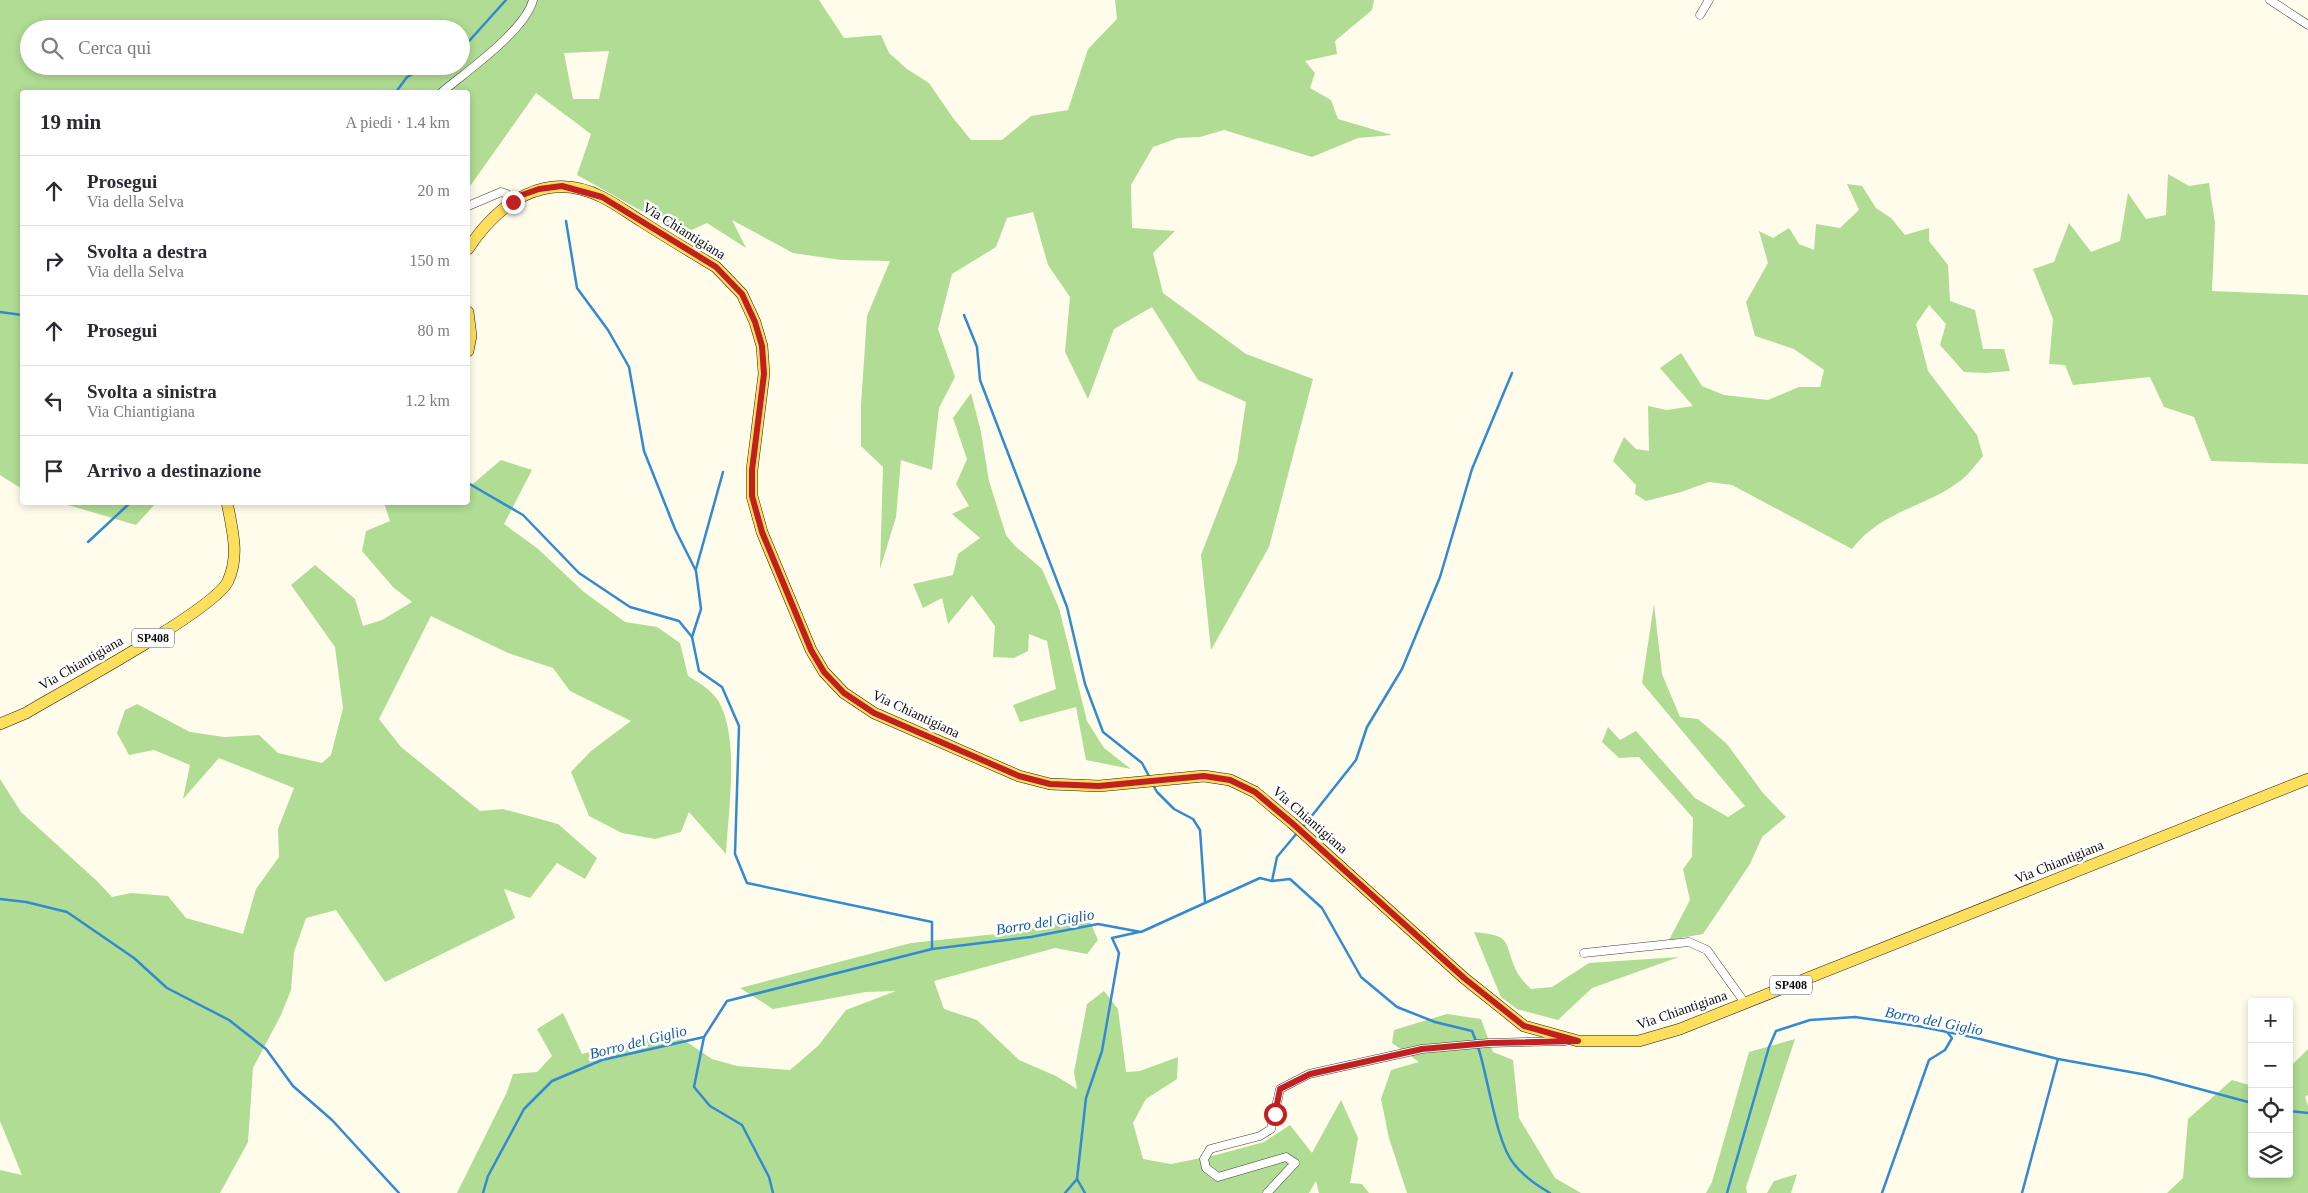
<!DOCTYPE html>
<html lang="it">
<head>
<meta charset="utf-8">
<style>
	body { margin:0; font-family:"Times New Roman",serif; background:#f2f2f3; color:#2b2b33 }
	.controls { position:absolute; right:15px; bottom:15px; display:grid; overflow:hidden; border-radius:5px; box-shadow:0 2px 8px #0003 }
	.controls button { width:45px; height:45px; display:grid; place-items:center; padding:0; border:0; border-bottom:1px solid #e1e1e2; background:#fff; color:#2b2b33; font:25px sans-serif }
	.stop { position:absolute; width:15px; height:15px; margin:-11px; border:4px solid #c12020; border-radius:50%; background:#fff }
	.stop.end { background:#c12020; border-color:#fff; box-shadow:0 1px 5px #0008 }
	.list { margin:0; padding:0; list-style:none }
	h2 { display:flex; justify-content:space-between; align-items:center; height:65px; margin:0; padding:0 20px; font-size:21px }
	h2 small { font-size:16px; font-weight:400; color:#7c7c81 }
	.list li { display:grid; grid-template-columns:32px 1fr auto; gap:15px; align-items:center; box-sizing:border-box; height:70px; padding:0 20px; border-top:1px solid #e1e1e2 }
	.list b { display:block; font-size:19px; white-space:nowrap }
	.list p { margin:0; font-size:16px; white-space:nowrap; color:#7c7c81 }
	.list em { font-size:16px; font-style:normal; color:#7c7c81 }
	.icon { flex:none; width:28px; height:28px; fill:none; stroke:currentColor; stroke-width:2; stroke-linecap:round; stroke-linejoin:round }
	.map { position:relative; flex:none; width:2308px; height:1193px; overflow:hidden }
	.search { position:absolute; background:#fff; box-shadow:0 2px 8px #0003; left:20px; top:20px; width:450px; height:55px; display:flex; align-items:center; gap:12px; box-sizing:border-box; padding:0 18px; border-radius:28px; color:#7c7c81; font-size:19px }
	.panel { position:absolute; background:#fff; box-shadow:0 2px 8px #0003; left:20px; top:90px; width:450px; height:415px; border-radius:5px }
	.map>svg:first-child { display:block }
</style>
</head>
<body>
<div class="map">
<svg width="2308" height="1193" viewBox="0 0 2308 1193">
	<rect width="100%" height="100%" fill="#fffcec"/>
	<g fill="#b0dc93" fill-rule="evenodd">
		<path d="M 0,0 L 819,0 L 844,38 L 881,35 L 889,53 L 907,69 L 929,83 L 953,118 L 971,140 L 1002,140 L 1031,116 L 1068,110 L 1088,49 L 1117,19 L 1115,0 L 1374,0 L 1372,10 L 1335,41 L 1337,54 L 1305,61 L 1315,73 L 1310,88 L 1331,100 L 1338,119 L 1392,135 L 1358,138 L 1312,157 L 1224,130 L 1200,137 L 1178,138 L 1153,147 L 1131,185 L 1132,228 L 1175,231 L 1153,253 L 1163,293 L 1246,354 L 1313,379 L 1269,547 L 1211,650 L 1201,555 L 1237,462 L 1246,402 L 1198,380 L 1152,307 L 1114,329 L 1088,399 L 1065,352 L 1070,297 L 1048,265 L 1033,212 L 1007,218 L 996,247 L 952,274 L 938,329 L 955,377 L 939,408 L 932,470 L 901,460 L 896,517 L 880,569 L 883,467 L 861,446 L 861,405 L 867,316 L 890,261 L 841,260 L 793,253 L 732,220 L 746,248 L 707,223 L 683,234 L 577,175 L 591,134 L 536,93 L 468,189 L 468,92 L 22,92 L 22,489 L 0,475 ZM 29,29 L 461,29 L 461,66 L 29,66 ZM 609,51 L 599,99 L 573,99 L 564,53 Z"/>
		<polygon points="2168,174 2189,186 2209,183 2215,223 2212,291 2308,295 2308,464 2211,461 2194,417 2164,407 2150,377 2073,385 2065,365 2049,364 2053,319 2033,269 2054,262 2069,223 2091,252 2120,241 2128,193 2146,219 2166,215"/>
		<path d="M 1847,184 L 1862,186 L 1876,208 L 1891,218 L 1905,235 L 1929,228 L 1929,241 L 1948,265 L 1950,301 L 1975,310 L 1983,349 L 2004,349 L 2010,371 L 1986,373 L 1964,372 L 1940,345 L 1946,324 L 1929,305 L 1916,324 L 1928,371 L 1977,435 L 1983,456 C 1978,462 1973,468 1968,474 C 1934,507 1884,507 1852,549 L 1732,485 L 1709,482 L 1681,492 L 1646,501 L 1635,494 L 1636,485 L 1613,461 L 1624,437 L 1636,449 L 1649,451 L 1648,406 L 1667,410 L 1693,406 L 1660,368 L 1681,353 L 1702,386 L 1724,395 L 1768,400 L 1799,387 L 1820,387 L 1824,370 L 1794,349 L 1755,336 L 1746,302 L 1768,263 L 1759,231 L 1773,238 L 1789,228 L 1799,244 L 1814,250 L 1816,224 L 1840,228 L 1859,210 Z"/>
		<polygon points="971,393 981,432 989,481 1006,535 1015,546 1042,569 1059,608 1087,721 1104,748 1131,769 1086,760 1076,707 1020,722 1013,705 1056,689 1047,641 1029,634 1028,651 1014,658 993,657 995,626 972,595 948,624 942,598 923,608 913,584 953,575 958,554 980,538 952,514 969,506 956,484 967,459 953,418"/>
		<path d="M 501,460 L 532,470 L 504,524 L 537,548 L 584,592 L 625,622 L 657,627 L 680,643 L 688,676 C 701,684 715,692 721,706 C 739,744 728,813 726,854 L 689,812 L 681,832 L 655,839 L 622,833 L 589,816 L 571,772 L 591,751 L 631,721 L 570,691 L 553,668 L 508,653 L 431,616 L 379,719 L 401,747 L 480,811 L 503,809 L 558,824 L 597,858 L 585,879 L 557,863 L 530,898 L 504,889 L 515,918 L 385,982 L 336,910 L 306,918 L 294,952 L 291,990 L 281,1015 L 253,1068 L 248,1142 L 220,1193 L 0,1193 L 0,1170 L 22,1175 L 0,1121 L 0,779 L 21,812 L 98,882 L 112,897 L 131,893 L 168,896 L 186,918 L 243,934 L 256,889 L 279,857 L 278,829 L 294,788 L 219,758 L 183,799 L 190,765 L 154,750 L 129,755 L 117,733 L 125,710 L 137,704 L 190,732 L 224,737 L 259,735 L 278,753 L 322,763 L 331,755 L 343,708 L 335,647 L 291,585 L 315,565 L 355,599 L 363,626 L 382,620 L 412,602 L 393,587 L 362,551 L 366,531 L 390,521 L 384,503 L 468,502 L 468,488 Z"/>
		<polygon points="61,503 156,503 136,525"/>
		<polygon points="1654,604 1662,674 1680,717 1698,719 1727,744 1763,793 1786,817 1762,837 1750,864 1703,934 1669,940 1690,900 1683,869 1692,857 1693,818 1639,757 1619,758 1602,742 1608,727 1620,740 1636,731 1695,798 1728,817 1745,806 1642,683"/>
		<polygon points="1088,917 1098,940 1087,954 1055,948 934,981 944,1009 977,1020 1019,1060 1056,1076 1077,1089 1074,1072 1087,1004 1104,991 1118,1009 1126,1072 1140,1071 1178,1057 1177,1079 1146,1099 1133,1123 1143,1159 1171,1164 1216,1155 1264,1142 1290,1125 1312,1153 1341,1100 1358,1138 1350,1183 1362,1184 1369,1193 1319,1193 1316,1181 1309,1193 457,1193 507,1092 513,1074 537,1072 552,1056 537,1029 563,1013 582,1054 672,1032 712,1059 737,1066 790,1070 818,1046 846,1010 896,991 866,992 773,1009 740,988 911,943 1015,932"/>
		<path d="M 1474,932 C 1513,936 1503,940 1516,970 C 1519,977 1526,984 1531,989 L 1552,987 L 1589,963 L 1679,957 L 1592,988 L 1558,1020 L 1517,1009 L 1501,997 Z"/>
		<polygon points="1447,1014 1481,1019 1493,1052 1513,1060 1519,1118 1555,1178 1581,1193 1407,1193 1389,1138 1381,1099 1391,1070 1419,1062 1392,1043 1394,1030"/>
		<polygon points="1795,1039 1746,1187 1747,1193 1706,1193 1712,1182 1749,1052"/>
		<polygon points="2308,1049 2308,1095 2305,1097 2308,1106 2308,1193 2167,1193 2183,1178 2188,1119 2232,1080 2252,1086 2252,1174 2289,1174 2289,1068"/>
		<polygon points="1797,1174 1791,1193 1767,1193 1774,1181"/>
	</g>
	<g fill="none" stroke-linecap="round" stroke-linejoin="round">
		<g stroke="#338ad2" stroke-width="2.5">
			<polyline points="461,50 506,0"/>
			<polyline points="396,92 407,77 429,66"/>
			<polyline points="566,221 577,288 608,330 629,367 644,451 675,529 696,571 701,609 692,637 699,671 722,687 739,726 735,854 747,883 932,922 932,949"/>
			<polyline points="0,312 22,315"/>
			<polyline points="964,315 977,347 980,380 1067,607 1085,684 1103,732 1142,763 1150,778"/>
			<polyline points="468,483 523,515 579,573 630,607 679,621 692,637"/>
			<polyline points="88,542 131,502"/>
			<polyline points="696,569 723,472"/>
			<polyline points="1153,785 1157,792 1174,809 1193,819 1200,830 1205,902"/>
			<polyline points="1303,827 1356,760 1367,727 1402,669 1440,577 1472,469 1512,373"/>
			<polyline points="1272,881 1277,857 1297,833"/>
			<polyline points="0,899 26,902 67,912 134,958 167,988 229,1020 266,1049 293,1086 332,1120 399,1193"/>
			<polyline points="704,1037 694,1087 710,1106 742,1125 769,1177 773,1193"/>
			<path d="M 1478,1047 C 1488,1076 1496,1143 1514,1164 C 1524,1177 1536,1185 1550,1193"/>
			<polyline points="2289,1111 2308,1113"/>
			<polyline points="1077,1179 1085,1193"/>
			<polyline points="483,1193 488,1176 524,1109 552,1081 602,1060 704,1037 727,1001 932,949 1031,937 1098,924 1141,932 1260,878 1272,881 1290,879 1322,908 1361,977 1397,1007 1435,1022 1472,1031 1476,1041"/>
			<polyline points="1065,1193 1077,1179 1086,1098 1102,1051 1119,953 1112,938 1139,932"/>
			<polyline points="1727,1193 1769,1047 1776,1031 1810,1020 1855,1017 1918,1026 1972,1037 2058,1059 2147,1075 2252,1103"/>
			<polyline points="1882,1193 1929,1060 1945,1050 1952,1038 1947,1032"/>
			<polyline points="2022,1193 2058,1059"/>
		</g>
		<defs>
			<g id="street">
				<polyline points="2270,0 2308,25"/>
				<polyline points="1700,15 1709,0"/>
				<path d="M 442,92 C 467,71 525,31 533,0"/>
				<polyline points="468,206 501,192 507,194 513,202"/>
				<polyline points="1584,953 1689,942 1707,950 1745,1003"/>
				<polyline points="1267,1193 1295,1163 1286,1157 1218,1177 1206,1168 1204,1159 1210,1149 1260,1136 1271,1129 1280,1089 1309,1074 1422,1049 1489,1043 1566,1041"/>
			</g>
			<g id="primary">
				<path d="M 468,249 C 499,202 546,169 602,197 C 616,204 628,213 641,221 C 666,237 691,252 716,267 L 742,294 L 755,322 L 762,346 L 764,374 L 752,470 L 752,496 L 762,532 L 811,650 L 824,672 L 844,693 L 874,713 L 1019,776 L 1050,784 L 1099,786 L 1204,776 L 1230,780 L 1255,792 L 1292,823 L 1464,978 L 1524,1026 L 1578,1041 L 1639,1041 L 1680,1029 L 2308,779"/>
				<polyline points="468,312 471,336 468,351"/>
				<path d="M 0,724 L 26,713 C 61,692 216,609 228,581 C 240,555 232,529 227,502"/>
			</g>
		</defs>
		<use href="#street" stroke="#3f3f3f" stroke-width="9"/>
		<use href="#primary" stroke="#1d1d1d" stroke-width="12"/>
		<use href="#street" stroke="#fff" stroke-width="8"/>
		<use href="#primary" stroke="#fedf5d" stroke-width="11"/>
	</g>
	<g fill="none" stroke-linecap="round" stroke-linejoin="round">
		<polyline stroke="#c12020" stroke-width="6" points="513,202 519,196 539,189 562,186 602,197 716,267 742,294 755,322 762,346 764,374 752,470 752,496 762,532 811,650 824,672 844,693 874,713 1019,776 1050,784 1099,786 1204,776 1230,780 1255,792 1292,823 1464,978 1524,1026 1578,1041 1489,1043 1422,1049 1310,1074 1280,1089 1275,1114"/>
	</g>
	<g text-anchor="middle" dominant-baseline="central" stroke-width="5" stroke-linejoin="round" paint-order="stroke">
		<g fill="#fff" stroke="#555" stroke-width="1">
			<rect x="132" y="628.5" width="42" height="19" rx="4"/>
			<rect x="1770" y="975.5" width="42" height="19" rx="4"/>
		</g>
		<g font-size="12" font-weight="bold" fill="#0c0c0c">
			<text x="153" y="638">SP408</text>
			<text x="1791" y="985">SP408</text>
		</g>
		<g font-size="14" fill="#0c0c0c" stroke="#fff">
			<text transform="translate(684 231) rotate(32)">Via Chiantigiana</text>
			<text transform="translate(81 663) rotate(-30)">Via Chiantigiana</text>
			<text transform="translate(916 714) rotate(25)">Via Chiantigiana</text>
			<text transform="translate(1310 820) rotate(41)">Via Chiantigiana</text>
			<text transform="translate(2059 862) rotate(-22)">Via Chiantigiana</text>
			<text transform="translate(1682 1010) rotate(-19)">Via Chiantigiana</text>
		</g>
		<g font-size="15" font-style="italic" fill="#115ba2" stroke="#fff">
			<text transform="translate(1045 922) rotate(-9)">Borro del Giglio</text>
			<text transform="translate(1934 1021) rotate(11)">Borro del Giglio</text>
			<text transform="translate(638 1042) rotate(-14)">Borro del Giglio</text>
		</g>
	</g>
</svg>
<div class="controls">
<button>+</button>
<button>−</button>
<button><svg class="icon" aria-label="locate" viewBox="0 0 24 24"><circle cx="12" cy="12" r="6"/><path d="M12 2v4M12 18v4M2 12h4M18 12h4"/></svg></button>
<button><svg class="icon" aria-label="layers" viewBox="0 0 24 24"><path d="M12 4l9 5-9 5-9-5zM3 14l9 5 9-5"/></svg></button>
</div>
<div class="stop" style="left:1275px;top:1114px"></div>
<div class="stop end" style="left:513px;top:202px"></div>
<div class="search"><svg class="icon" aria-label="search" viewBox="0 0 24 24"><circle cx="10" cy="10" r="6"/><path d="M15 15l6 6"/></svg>Cerca qui</div>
<section class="panel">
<h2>19 min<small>A piedi · 1.4 km</small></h2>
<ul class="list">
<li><svg class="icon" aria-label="ahead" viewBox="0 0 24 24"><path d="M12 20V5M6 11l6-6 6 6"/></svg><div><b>Prosegui</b><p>Via della Selva</p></div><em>20 m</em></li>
<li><svg class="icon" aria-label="right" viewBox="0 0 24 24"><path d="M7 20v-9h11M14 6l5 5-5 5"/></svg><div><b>Svolta a destra</b><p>Via della Selva</p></div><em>150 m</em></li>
<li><svg class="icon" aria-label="ahead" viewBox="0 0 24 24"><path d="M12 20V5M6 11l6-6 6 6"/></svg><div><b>Prosegui</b></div><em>80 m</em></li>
<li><svg class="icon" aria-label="left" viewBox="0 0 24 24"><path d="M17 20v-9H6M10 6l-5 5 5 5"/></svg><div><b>Svolta a sinistra</b><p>Via Chiantigiana</p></div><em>1.2 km</em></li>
<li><svg class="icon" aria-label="arrive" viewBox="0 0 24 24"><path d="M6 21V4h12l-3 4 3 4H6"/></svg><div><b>Arrivo a destinazione</b></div></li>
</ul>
</section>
</div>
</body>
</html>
